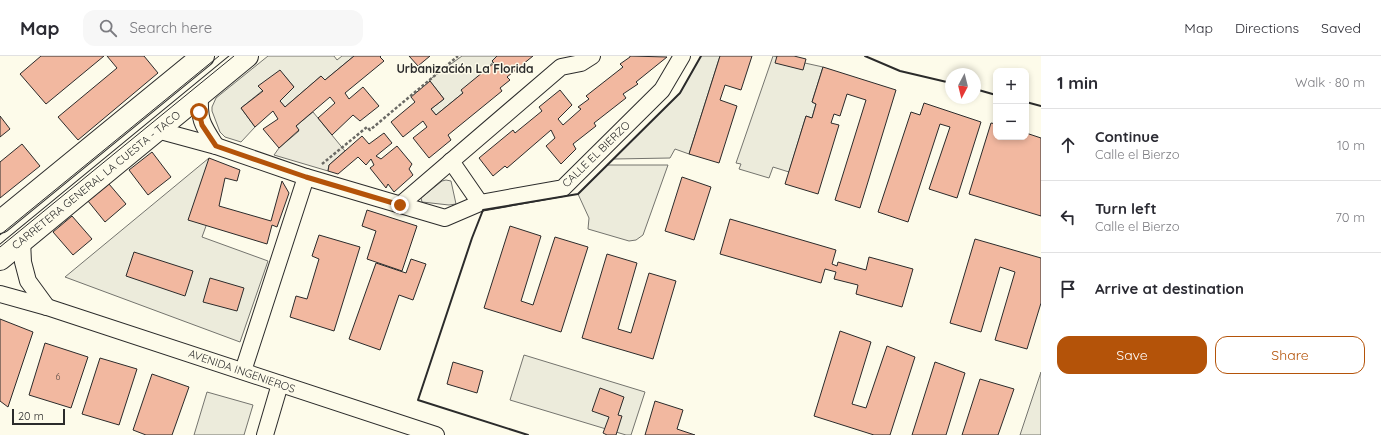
<!DOCTYPE html>
<html lang="en">
<head>
<meta charset="utf-8">
<style>
	body { margin:0; font-family:Quicksand,sans-serif; background:#f7f7f7; color:#2b2b33 }
	.controls { position:absolute; right:12px; top:12px; display:grid; overflow:hidden; border-radius:8px; box-shadow:0 2px 6px #0003 }
	.controls button { width:36px; height:36px; display:grid; place-items:center; padding:0; border:0; border-bottom:1px solid #e1e1e2; background:#fff; color:#2b2b33; font:20px sans-serif }
	.compass { position:absolute; left:945px; top:12px; width:36px; height:36px; border-radius:50%; background:#fff; box-shadow:0 2px 6px #0003; rotate:187deg }
	.scale { position:absolute; left:12px; bottom:10px; width:53px; box-sizing:border-box; padding-left:4px; border:2px solid #2b2b2b; border-top:0; font-size:11px; line-height:14px; white-space:nowrap; color:#2b2b2b; -webkit-text-stroke:3px #fdfbea; paint-order:stroke }
	.stop { position:absolute; width:12px; height:12px; margin:-9px; border:3px solid #b45309; border-radius:50%; background:#fff }
	.stop.end { background:#b45309; border-color:#fff; box-shadow:0 1px 4px #0008 }
	.list { margin:0; padding:0; list-style:none }
	h2 { display:flex; justify-content:space-between; align-items:center; height:52px; margin:0; padding:0 16px; font-size:17px }
	h2 small { font-size:13px; font-weight:400; color:#7c7c81 }
	.list li { display:grid; grid-template-columns:26px 1fr auto; gap:12px; align-items:center; box-sizing:border-box; height:72px; padding:0 16px; border-top:1px solid #e1e1e2 }
	.list b { display:block; font-size:15px; white-space:nowrap }
	.list p { margin:0; font-size:13px; white-space:nowrap; color:#7c7c81 }
	.list em { font-size:13px; font-style:normal; color:#7c7c81 }
	.actions { display:flex; gap:8px; padding:12px 16px }
	.actions a { flex:1; padding:9px 0; border:1px solid #b45309; border-radius:12px; text-align:center; font-size:14px; color:#b45309 }
	.actions .main { background:#b45309; color:#fff }
	.icon { flex:none; width:22px; height:22px; fill:none; stroke:currentColor; stroke-width:2; stroke-linecap:round; stroke-linejoin:round }
	.map { position:relative; flex:none; width:1041px; height:379px; overflow:hidden }
	header { display:flex; align-items:center; gap:24px; box-sizing:border-box; height:56px; padding:0 20px; background:#fff; border-bottom:1px solid #e1e1e2 }
	header strong { font-size:19px }
	nav { display:flex; gap:22px; margin-inline-start:auto; font-size:14px }
	.search { width:280px; height:36px; background:#f7f7f7; display:flex; align-items:center; gap:10px; box-sizing:border-box; padding:0 14px; border-radius:12px; color:#7c7c81; font-size:15px }
	main { display:flex }
	aside { flex:1; background:#fff }
	.map>svg:first-child { display:block }
</style>
</head>
<body>
<header>
<strong>Map</strong>
<div class="search"><svg class="icon" aria-label="search" viewBox="0 0 24 24"><circle cx="10" cy="10" r="6"/><path d="M15 15l6 6"/></svg>Search here</div>
<nav><a>Map</a><a>Directions</a><a>Saved</a></nav>
</header>
<main>
<div class="map">
<svg width="1041" height="379" viewBox="0 0 1041 379">
	<rect width="100%" height="100%" fill="#fdfbea"/>
	<g fill="#ecebdb" stroke="#74746e">
		<polygon points="268,0 334,0 337,4 342,0 354,0 325,24 321,20 285,51 280,45 294,31 283,18 241,52 255,71 241,86 225,81 220,76 212,55 212,51 216,42"/>
		<polygon points="462,0 499,0 463,37 436,59 431,53 444,43 429,24"/>
		<polygon points="701,0 720,0 689,98 675,93 670,102 614,103 680,37"/>
		<polygon points="773,0 823,11 812,46 816,48 812,62 806,60 789,116 773,111 769,122 739,113 741,108 736,107"/>
		<polygon points="209,102 206,170 202,181 268,205 240,286 65,221"/>
		<polygon points="608,109 668,109 643,179 636,184 629,185 588,173 589,162 578,138"/>
		<polygon points="446,124 451,125 456,148 449,149 422,146 421,142 442,125"/>
		<polygon points="524,299 645,336 631,379 626,379 510,344"/>
		<polygon points="1041,316 1041,379 1020,379"/>
		<polygon points="207,336 253,349 244,379 194,379"/>
	</g>
	<polygon fill="#eceadb" stroke="#74746e" points="313,56 345,95 329,109 328,115 274,99 279,92 299,75 296,70"/>
	<g fill="#f2b8a0" stroke="#2b2b2b">
		<polygon points="41,0 104,0 46,48 20,18"/>
		<polygon points="107,0 144,0 158,17 78,84 58,61 117,12"/>
		<polygon points="354,0 381,0 380,1 384,5 345,37 349,43 363,31 379,50 360,65 353,59 332,79 318,62 335,47 330,41 296,70 299,74 279,92 263,73 278,63 273,55 255,71 241,52 263,35 258,30 280,14 294,31 280,45 285,51 321,20 325,24"/>
		<polygon points="409,0 430,0 418,10"/>
		<polygon points="497,0 533,0 507,21 510,24 500,32 502,35 448,79 451,84 429,102 413,82 427,71 423,65 403,81 391,66 415,46 411,41 430,25 444,43 431,53 436,59 463,37 461,34 494,7 492,5"/>
		<polygon points="630,0 667,1 636,26 638,28 623,38 626,42 594,67 596,70 573,88 576,93 561,108 546,90 555,82 551,74 507,112 505,110 493,120 479,102 513,74 515,77 542,55 539,51 560,34 572,49 558,63 563,69 581,53 578,51 589,43 586,40 623,11 620,8 630,1"/>
		<polygon points="720,0 752,0 741,34 725,29 720,44 737,50 719,107 689,98"/>
		<polygon points="777,0 794,0 806,3 803,14 775,7"/>
		<polygon points="823,11 896,34 860,152 835,144 866,44 847,38 840,60 834,58 831,67 839,69 818,138 785,128 806,60 812,62 816,48 812,46"/>
		<polygon points="924,47 981,66 957,142 929,133 950,71 940,68 908,166 878,156 911,56 920,59"/>
		<polygon points="0,60 10,73 0,81"/>
		<polygon points="991,67 996,68 996,81 1026,81 1026,77 1041,82 1041,160 969,138"/>
		<polygon points="384,77 392,87 376,100 381,103 397,90 412,108 409,113 413,119 394,136 388,128 386,132 370,112 374,109 371,103 366,109 358,101 338,118 328,115 329,109 362,80 369,88"/>
		<polygon points="22,88 40,110 0,142 0,106"/>
		<polygon points="152,96 171,121 148,139 129,114"/>
		<polygon points="209,102 240,114 237,125 225,122 219,150 271,165 282,125 289,137 277,171 272,169 267,188 188,164"/>
		<polygon points="682,121 711,131 694,184 665,175"/>
		<polygon points="109,128 126,148 105,166 88,145"/>
		<polygon points="367,154 417,170 402,215 367,203 376,175 362,170"/>
		<polygon points="72,160 92,183 73,199 53,176"/>
		<polygon points="730,163 836,194 832,208 837,210 838,206 866,214 869,201 913,213 902,251 856,238 858,229 834,223 836,216 825,213 821,227 720,198"/>
		<polygon points="510,170 541,180 521,245 533,249 555,181 588,191 561,276 484,252"/>
		<polygon points="319,179 360,191 334,275 290,261 296,240 307,243 319,203 312,200"/>
		<polygon points="975,183 1041,202 1041,247 1027,293 995,284 1015,216 1000,211 981,276 950,267"/>
		<polygon points="134,196 193,215 185,240 126,220"/>
		<polygon points="607,198 637,207 618,273 631,277 649,217 676,225 653,303 582,282"/>
		<polygon points="411,203 426,208 413,244 399,239 380,294 349,283 376,207 406,217"/>
		<polygon points="210,222 244,232 237,255 203,246"/>
		<polygon points="0,263 33,276 8,351 0,345"/>
		<polygon points="840,275 871,286 852,348 866,352 887,290 915,301 890,379 874,379 814,360"/>
		<polygon points="45,287 88,301 71,352 29,339"/>
		<polygon points="100,302 137,313 119,369 82,358"/>
		<polygon points="453,306 483,315 477,337 447,328"/>
		<polygon points="935,306 965,317 946,379 912,379"/>
		<polygon points="152,318 189,331 172,379 146,379 133,374"/>
		<polygon points="980,323 1014,333 998,379 962,379"/>
		<polygon points="600,332 624,341 618,359 622,360 616,379 607,379 603,377 609,361 592,355"/>
		<polygon points="655,345 683,354 677,373 695,379 645,379"/>
	</g>
	<g fill="none" stroke-linecap="round" stroke-linejoin="round">
		<defs>
			<g id="street">
				<path d="M 200,39 C 199,65 202,68 216,90"/>
				<polyline points="157,74 216,90 306,121 445,162 480,147 563,132 662,34 682,0"/>
				<polyline points="451,105 480,147"/>
				<polyline points="400,149 561,11 581,7 592,0"/>
				<polyline points="22,185 23,206 28,225 47,251"/>
				<polyline points="0,238 47,251 436,379"/>
				<polyline points="243,315 306,121"/>
				<polyline points="265,379 280,328"/>
			</g>
			<g id="secondary">
				<polyline points="0,166 203,0"/>
				<polyline points="0,203 247,0"/>
			</g>
		</defs>
		<use href="#street" stroke="#2b2b2b" stroke-width="18"/>
		<use href="#secondary" stroke="#2b2b2b" stroke-width="24"/>
		<polyline stroke="#6a6964" stroke-width="2.5" stroke-dasharray="3 2" stroke-linecap="butt" points="322,108 367,71 370,74 458,0"/>
		<use href="#street" stroke="#fdfbea" stroke-width="16"/>
		<use href="#secondary" stroke="#fdfbea" stroke-width="22"/>
		<g stroke="#2b2b2b" stroke-width="1">
			<polyline points="0,179 219,0"/>
			<polyline points="0,191 234,0"/>
		</g>
		<g stroke="#2b2b2b" stroke-width="2">
			<polyline points="865,0 900,15 951,27"/>
			<polyline points="975,33 996,39"/>
			<polyline points="1026,46 1041,50"/>
			<polyline points="528,379 418,344 472,182 483,154 578,138 680,37 701,0"/>
		</g>
	</g>
	<g fill="none" stroke-linecap="round" stroke-linejoin="round">
		<polyline stroke="#b45309" stroke-width="5" points="199,56 202,69 216,90 306,121 400,149"/>
	</g>
	<g text-anchor="middle" dominant-baseline="central" stroke-width="3" stroke-linejoin="round" paint-order="stroke">
		<g font-size="9" fill="#5d4e48">
			<text x="58" y="320">6</text>
		</g>
		<g font-size="11" fill="#2b2b2b" stroke="#fdfbea">
			<text transform="translate(596 98) rotate(-44)">CALLE EL BIERZO</text>
			<text transform="translate(96 124) rotate(-39)">CARRETERA GENERAL LA CUESTA - TACO</text>
			<text transform="translate(242 315) rotate(19)">AVENIDA INGENIEROS</text>
		</g>
		<g font-size="12" font-weight="bold" fill="#2b2b2b" stroke="#fdfbea">
			<text x="465" y="12">Urbanización La Florida</text>
		</g>
	</g>
</svg>
<div class="controls">
<button>+</button>
<button>−</button>
</div>
<svg class="compass" viewBox="-18 -18 36 36"><path d="M0-13l5 13h-10z" fill="#e53935"/><path d="M0 13l5-13h-10z" fill="#7c7c81"/></svg>
<div class="scale">20 m</div>
<div class="stop" style="left:199px;top:56px"></div>
<div class="stop end" style="left:400px;top:149px"></div>
</div>
<aside>
<h2>1 min<small>Walk · 80 m</small></h2>
<ul class="list">
<li><svg class="icon" aria-label="ahead" viewBox="0 0 24 24"><path d="M12 20V5M6 11l6-6 6 6"/></svg><div><b>Continue</b><p>Calle el Bierzo</p></div><em>10 m</em></li>
<li><svg class="icon" aria-label="left" viewBox="0 0 24 24"><path d="M17 20v-9H6M10 6l-5 5 5 5"/></svg><div><b>Turn left</b><p>Calle el Bierzo</p></div><em>70 m</em></li>
<li><svg class="icon" aria-label="arrive" viewBox="0 0 24 24"><path d="M6 21V4h12l-3 4 3 4H6"/></svg><div><b>Arrive at destination</b></div></li>
</ul>
<div class="actions"><a class="main">Save</a><a>Share</a></div>
</aside>
</main>
</body>
</html>
